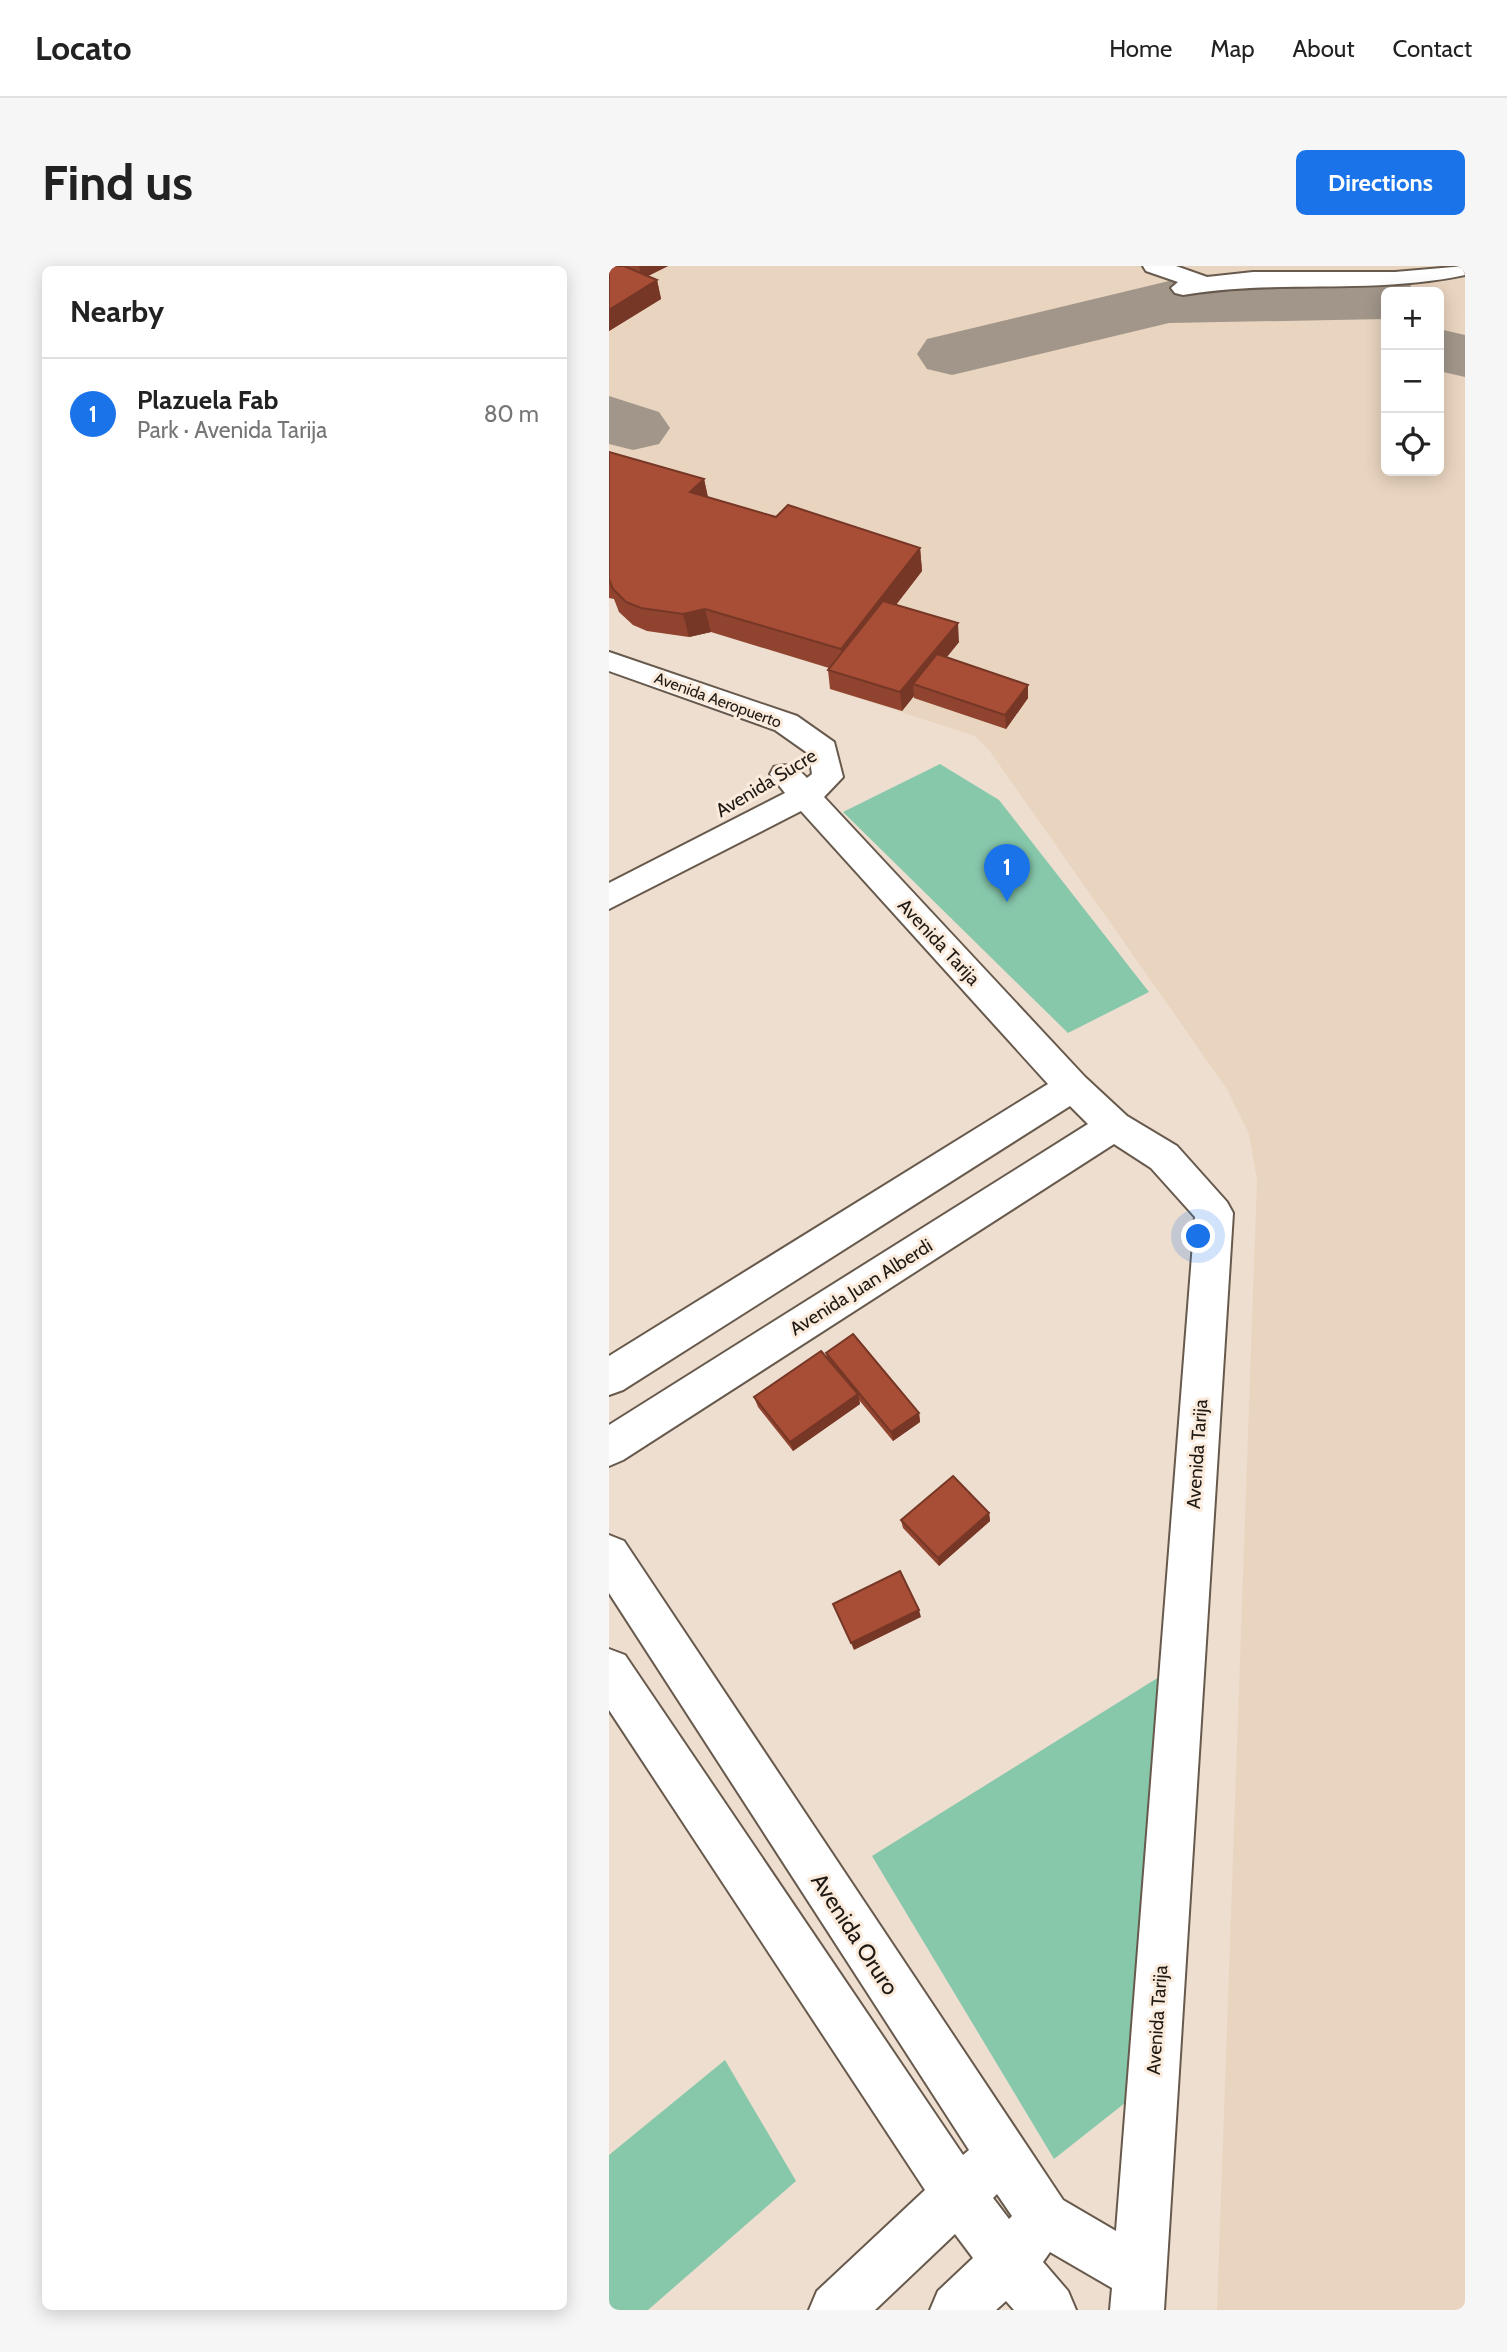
<!DOCTYPE html>
<html lang="en">
<head>
<meta charset="utf-8">
<style>
	body { margin:0; font-family:Cabin,sans-serif; background:#f6f6f6; color:#222 }
	.controls { position:absolute; right:21px; top:21px; display:grid; overflow:hidden; border-radius:10px; box-shadow:0 4px 18px #0003 }
	.controls button { width:63px; height:63px; display:grid; place-items:center; padding:0; border:0; border-bottom:2px solid #e0e0e0; background:#fff; color:#222; font:35px sans-serif }
	.you { position:absolute; left:590px; top:971px; width:24px; height:24px; margin:-18px; border:5px solid #fff; border-radius:50%; background:#1a73e8; box-shadow:0 0 0 10px #1a73e833 }
	.badge { display:grid; place-items:center; width:46px; height:46px; border-radius:50%; background:#1a73e8; color:#fff; font-size:23px; font-weight:700 }
	.pin { position:absolute; translate:-50% -58px; filter:drop-shadow(0 2px 4px #0008) }
	.pin::after { content:''; position:absolute; top:37px; width:24px; height:21px; background:inherit; clip-path:polygon(0 0,100% 0,50% 100%) }
	.list { margin:0; padding:0; list-style:none }
	h2 { display:flex; justify-content:space-between; align-items:center; height:91px; margin:0; padding:0 28px; font-size:30px }
	h2 small { font-size:23px; font-weight:400; color:#767676 }
	.list li { display:grid; grid-template-columns:46px 1fr auto; gap:21px; align-items:center; box-sizing:border-box; height:112px; padding:0 28px; border-top:2px solid #e0e0e0 }
	.list b { display:block; font-size:26px; white-space:nowrap }
	.list p { margin:0; font-size:23px; white-space:nowrap; color:#767676 }
	.list em { font-size:23px; font-style:normal; color:#767676 }
	.icon { flex:none; width:38px; height:38px; fill:none; stroke:currentColor; stroke-width:2; stroke-linecap:round; stroke-linejoin:round }
	.map { position:relative; flex:none; width:856px; height:2044px; overflow:hidden; border-radius:10px }
	header { display:flex; align-items:center; gap:42px; box-sizing:border-box; height:98px; padding:0 35px; background:#fff; border-bottom:2px solid #e0e0e0 }
	header strong { font-size:33px }
	nav { display:flex; gap:38px; margin-inline-start:auto; font-size:24px }
	.intro { display:flex; align-items:center; justify-content:space-between; box-sizing:border-box; height:168px; padding:0 42px }
	h1 { margin:0; font-size:49px }
	.button { padding:18px 32px; border-radius:10px; background:#1a73e8; color:#fff; font-size:24px; font-weight:700 }
	main { display:flex; gap:42px; padding:0 42px }
	aside { flex:1; background:#fff; border-radius:10px; box-shadow:0 4px 18px #0003 }
	.map>svg:first-child { display:block }
</style>
</head>
<body>
<header>
<strong>Locato</strong>
<nav><a>Home</a><a>Map</a><a>About</a><a>Contact</a></nav>
</header>
<div class="intro"><h1>Find us</h1><a class="button">Directions</a></div>
<main>
<aside>
<h2>Nearby<small></small></h2>
<ul class="list">
<li><span class="badge">1</span><div><b>Plazuela Fab</b><p>Park · Avenida Tarija</p></div><em>80 m</em></li>
</ul>
</aside>
<div class="map">
<svg width="856" height="2044" viewBox="0 0 856 2044">
	<rect width="100%" height="100%" fill="#eedecf"/>
	<path fill="#e9d4bf" fill-rule="evenodd" d="M 0,0 L 856,0 L 856,2044 L 608,2044 L 648,914 L 640,868 L 618,823 L 380,484 L 366,470 L 221,423 L 234,406 L 102,366 L 80,371 L 38,365 L 24,359 L 10,346 L 5,333 L 0,332 ZM 777,26 L 830,26 L 830,205 L 777,205 Z"/>
	<g fill="#87c8ab">
		<polygon points="331,498 390,534 540,726 459,767 234,546"/>
		<polygon points="558,1406 521,1833 445,1893 263,1590"/>
		<polygon points="116,1794 187,1915 39,2044 0,2044 0,1889"/>
	</g>
	<g fill="none" stroke-linecap="round" stroke-linejoin="round">
		<g fill="#a2968a" fill-rule="evenodd">
			<polygon points="777,13 801,19 806,26 777,26 777,53 560,57 343,109 318,103 308,88 318,73 560,15"/>
			<polygon points="830,63 856,69 856,111 830,105"/>
			<polygon points="0,130 50,146 61,162 50,178 24,184 0,178"/>
		</g>
		<defs>
			<g id="minor">
				<path d="M 534,0 L 567,0 L 598,11 L 644,6 L 786,6 L 856,0 L 856,9 C 763,29 668,13 574,29 L 566,27 L 562,22 L 569,16 L 537,5 Z"/>
				<path d="M 0,386 L 188,450 L 225,476 L 234,511 L 215,531 L 476,811 L 518,850 L 568,880 L 618,936 L 624,947 L 555,2044 L 501,2044 L 503,2022 L 441,1986 L 434,1996 L 459,2025 L 467,2044 L 405,2044 L 397,2035 L 387,2044 L 321,2044 L 329,2025 L 364,1992 L 346,1968 L 266,2044 L 200,2044 L 208,2025 L 316,1924 L 0,1444 L 0,1383 L 16,1389 L 354,1889 L 360,1884 L 0,1327 L 0,1269 L 15,1275 L 454,1934 L 507,1965 L 586,951 L 542,902 L 505,878 L 14,1194 L 0,1200 L 0,1159 L 479,858 L 461,840 L 14,1124 L 0,1129 L 0,1090 L 439,818 L 192,545 L 0,643 L 0,617 L 176,527 L 161,508 L 165,501 C 181,496 187,501 198,512 L 203,508 L 200,488 L 166,464 L 0,405 ZM 388,1928 L 403,1950 L 400,1953 L 384,1932 Z"/>
			</g>
		</defs>
		<use href="#minor" stroke="#675a4d" stroke-width="4"/>
		<use href="#minor" fill="#fff" fill-rule="evenodd"/>
	</g>
	<g fill="#90432e">
		<polygon points="0,0 59,0 39,10 48,14 52,33 0,65"/>
		<polygon points="0,186 95,213 99,231 167,251 311,282 313,305 287,339 350,376 338,391 419,432 397,463 305,432 305,430 293,445 221,423 219,404 220,402 102,366 80,371 38,365 24,359 10,346 5,333 0,332"/>
		<polygon points="217,1087 310,1147 311,1156 284,1175 250,1134 251,1138 184,1185 149,1141 145,1131 218,1092"/>
		<polygon points="380,1247 381,1255 330,1300 294,1262 292,1254"/>
	</g>
	<g fill="#763726">
		<polygon points="30,0 59,0 33,13"/>
		<polygon points="48,14 52,33 0,65 0,44"/>
		<polygon points="95,213 100,237 81,226"/>
		<polygon points="311,282 313,305 235,406 232,383"/>
		<polygon points="96,343 102,366 80,371 74,348"/>
		<polygon points="349,357 350,376 313,421 304,418 305,430 293,445 291,426"/>
		<polygon points="419,419 419,432 397,463 396,449"/>
		<polygon points="249,1128 251,1138 184,1185 181,1176"/>
		<polygon points="310,1147 311,1156 284,1175 282,1166"/>
		<polygon points="380,1247 381,1255 330,1300 329,1292"/>
		<polygon points="310,1344 312,1351 245,1384 242,1377"/>
	</g>
	<g fill="#a84e36" stroke="#763726" stroke-width="2">
		<polygon points="0,0 15,0 48,14 0,44"/>
		<polygon points="0,186 95,213 81,226 167,251 179,239 311,282 232,383 96,343 74,348 32,342 17,336 4,323 0,313"/>
		<polygon points="274,335 349,357 291,426 219,404"/>
		<polygon points="328,388 419,419 396,449 304,418"/>
		<polygon points="244,1068 310,1147 282,1166 217,1087"/>
		<polygon points="212,1085 249,1128 181,1176 145,1131"/>
		<polygon points="344,1210 380,1247 329,1292 292,1254"/>
		<polygon points="291,1305 310,1344 242,1377 224,1338"/>
	</g>
	<g text-anchor="middle" dominant-baseline="central" stroke-width="6" stroke-linejoin="round" paint-order="stroke">
		<g font-size="16" fill="#201a15" stroke="#fbebdc">
			<text transform="translate(109 434) rotate(20)">Avenida Aeropuerto</text>
		</g>
		<g font-size="19" fill="#201a15" stroke="#fbebdc">
			<text transform="translate(157 517) rotate(-31)">Avenida Sucre</text>
			<text transform="translate(330 676) rotate(47)">Avenida Tarija</text>
			<text transform="translate(252 1021) rotate(-32)">Avenida Juan Alberdi</text>
			<text transform="translate(588 1188) rotate(-86)">Avenida Tarija</text>
			<text transform="translate(548 1754) rotate(-86)">Avenida Tarija</text>
		</g>
		<g font-size="23" fill="#201a15" stroke="#fbebdc">
			<text transform="translate(246 1668) rotate(57)">Avenida Oruro</text>
		</g>
	</g>
</svg>
<div class="controls">
<button>+</button>
<button>−</button>
<button><svg class="icon" aria-label="locate" viewBox="0 0 24 24"><circle cx="12" cy="12" r="6"/><path d="M12 2v4M12 18v4M2 12h4M18 12h4"/></svg></button>
</div>
<div class="you"></div>
<div class="pin badge" style="left:398px;top:636px">1</div>
</div>
</main>
</body>
</html>
